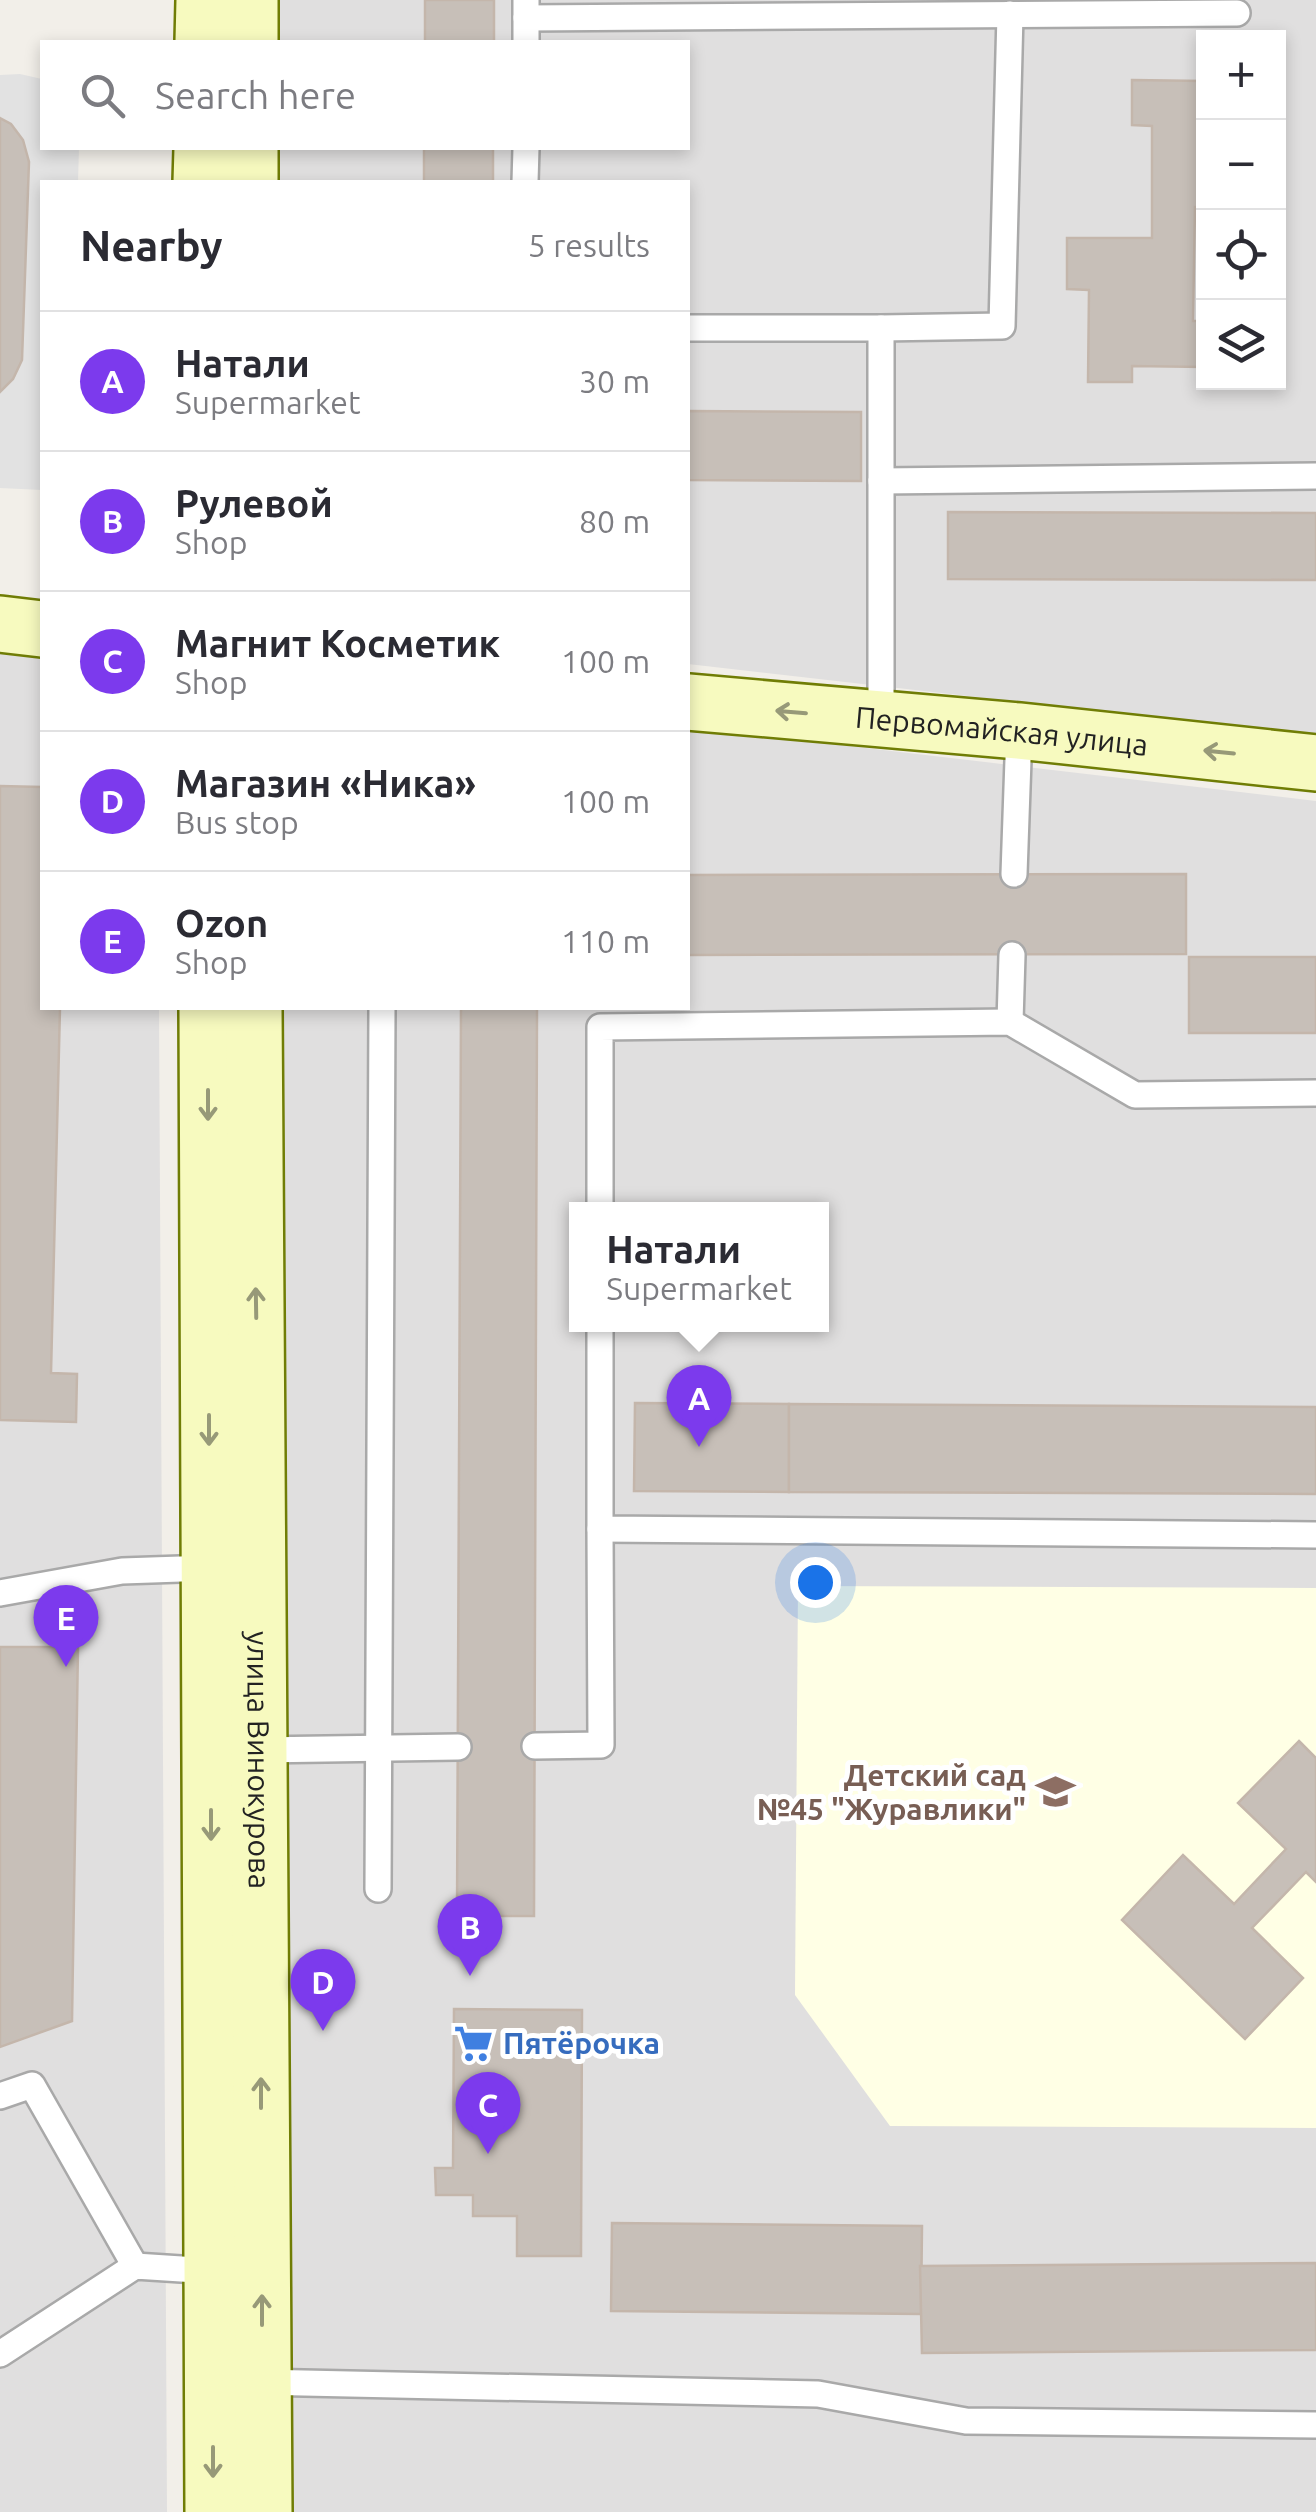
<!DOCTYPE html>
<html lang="en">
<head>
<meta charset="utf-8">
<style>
	body { margin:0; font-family:Ubuntu,sans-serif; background:#f7f7f7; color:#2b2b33 }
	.controls { position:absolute; right:30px; top:30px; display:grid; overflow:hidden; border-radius:0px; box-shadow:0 5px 15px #0003 }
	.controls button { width:90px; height:90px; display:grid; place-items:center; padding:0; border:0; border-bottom:2px solid #e1e1e2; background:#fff; color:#2b2b33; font:50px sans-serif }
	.you { position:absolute; left:815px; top:1582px; width:35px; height:35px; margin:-25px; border:8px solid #fff; border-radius:50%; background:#1a73e8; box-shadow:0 0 0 15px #1a73e833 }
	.badge { display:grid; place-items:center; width:65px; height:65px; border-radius:50%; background:#7c3aed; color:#fff; font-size:32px; font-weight:700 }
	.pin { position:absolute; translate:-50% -82px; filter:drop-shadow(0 2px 5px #0008) }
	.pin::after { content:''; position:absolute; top:52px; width:35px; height:30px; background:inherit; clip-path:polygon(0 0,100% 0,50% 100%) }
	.popup { position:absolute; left:569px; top:1202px; width:260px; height:130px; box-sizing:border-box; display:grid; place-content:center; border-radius:0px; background:#fff; filter:drop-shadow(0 2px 8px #0005); font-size:32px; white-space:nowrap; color:#7c7c81 }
	.popup b { font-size:38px; color:#2b2b33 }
	.popup::after { content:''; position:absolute; left:50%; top:100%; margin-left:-20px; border:20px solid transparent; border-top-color:#fff }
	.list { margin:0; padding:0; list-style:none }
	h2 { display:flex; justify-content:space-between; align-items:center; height:130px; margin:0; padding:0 40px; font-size:42px }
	h2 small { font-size:32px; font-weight:400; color:#7c7c81 }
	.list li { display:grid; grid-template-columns:65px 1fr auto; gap:30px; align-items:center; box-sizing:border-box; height:140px; padding:0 40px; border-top:2px solid #e1e1e2 }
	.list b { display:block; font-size:38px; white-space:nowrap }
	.list p { margin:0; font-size:32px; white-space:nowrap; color:#7c7c81 }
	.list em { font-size:32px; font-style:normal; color:#7c7c81 }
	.icon { flex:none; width:55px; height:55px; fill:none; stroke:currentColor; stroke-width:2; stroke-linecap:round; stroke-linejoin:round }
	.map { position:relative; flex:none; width:1316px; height:2512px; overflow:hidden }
	.search { position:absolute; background:#fff; box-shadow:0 5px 15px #0003; left:40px; top:40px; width:650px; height:110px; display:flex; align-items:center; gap:25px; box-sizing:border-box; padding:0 35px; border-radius:0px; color:#7c7c81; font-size:38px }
	.panel { position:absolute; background:#fff; box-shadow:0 5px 15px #0003; left:40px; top:180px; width:650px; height:830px; border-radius:0px }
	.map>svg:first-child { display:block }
</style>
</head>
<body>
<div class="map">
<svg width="1316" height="2512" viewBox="0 0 1316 2512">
	<rect width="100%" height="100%" fill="#f2efe9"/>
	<g fill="#e0dfdf" fill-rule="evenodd">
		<path d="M 266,0 L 1316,0 L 1316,736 L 688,664 L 688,182 L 264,182 L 264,148 L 688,148 L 688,42 L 265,42 ZM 1204,38 L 1278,38 L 1278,382 L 1204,382 Z"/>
		<polygon points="0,643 42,648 42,1008 159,1008 167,2512 0,2512"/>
		<path d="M 688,727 L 1316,801 L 1316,2512 L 293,2512 L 278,1008 L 688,1008 ZM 576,1210 L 822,1210 L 822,1324 L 576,1324 Z"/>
	</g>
	<polygon fill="#ffffe5" points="798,1586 1316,1588 1316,2128 890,2126 795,1995"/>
	<polygon fill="#e2e2e2" points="20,74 42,79 42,148 79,148 78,182 42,182 42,490 0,488 0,392 13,379 22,360 29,162 23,140 11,124 0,118 0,75"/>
	<g fill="#c7bfb8" stroke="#c4b6ab" stroke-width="2.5">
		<rect x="425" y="0" width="69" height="42"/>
		<polygon points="1132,80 1204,81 1204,207 1195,207 1193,321 1204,321 1204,367 1132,366 1132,382 1088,382 1089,290 1067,289 1067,238 1152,238 1152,126 1132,125"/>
		<polygon points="0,118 11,124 23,140 29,162 22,360 13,379 0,392"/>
		<rect x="424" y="148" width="69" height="34"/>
		<polygon points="688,411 861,412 861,481 688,480"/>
		<polygon points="948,512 1316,513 1316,580 948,579"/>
		<polygon points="0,786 42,787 42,1008 60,1008 51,1373 77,1374 76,1422 0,1420"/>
		<polygon points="1186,874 1186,954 688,955 688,875"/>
		<rect x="1189" y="957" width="127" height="76"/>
		<polygon points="461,1008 537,1008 534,1916 457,1916"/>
		<polygon points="635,1403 789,1404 789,1492 634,1491"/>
		<polygon points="789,1404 1316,1407 1316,1494 789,1492"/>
		<polygon points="0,1647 78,1647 72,2021 0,2047"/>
		<polygon points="1299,1741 1316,1758 1316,1882 1306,1872 1252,1928 1303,1978 1245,2039 1122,1920 1183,1855 1234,1904 1286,1849 1238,1803"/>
		<polygon points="454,2009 582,2010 581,2256 517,2256 517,2216 473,2216 473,2195 436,2195 435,2168 453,2168"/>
		<polygon points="612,2223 922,2226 921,2314 611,2311"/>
		<polygon points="1316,2263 1316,2350 922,2353 920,2266"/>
	</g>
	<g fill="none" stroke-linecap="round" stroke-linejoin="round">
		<defs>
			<g id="lane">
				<polyline points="526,18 1237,13"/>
				<polyline points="526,42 526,0"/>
				<polyline points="525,182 526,148"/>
				<polyline points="688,328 881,328 881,720"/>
				<polyline points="881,328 1002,326 1010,14"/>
				<polyline points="881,481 1316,476"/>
				<polyline points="1014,874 1019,731"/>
				<polyline points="1010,1022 1012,955"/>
				<polyline points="600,1210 600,1027 1010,1022 1135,1095 1316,1093"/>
				<polyline points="600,1324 600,1529 1316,1535"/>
				<polyline points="0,1593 122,1571 210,1568"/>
				<polyline points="535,1746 601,1745 600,1529"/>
				<polyline points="260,1750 458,1747"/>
				<polyline points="378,1889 382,1008"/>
				<polyline points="0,2096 32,2085 135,2266"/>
				<polyline points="0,2354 135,2266 212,2271"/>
				<polyline points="258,2382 818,2394 966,2421 1316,2425"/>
			</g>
			<g id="secondary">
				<polyline points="250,0 250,42"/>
				<polyline points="203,42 204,0"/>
				<polyline points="250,148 250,182"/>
				<polyline points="201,182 202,148"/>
				<polyline points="0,624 42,629"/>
				<path id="s1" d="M 688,702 L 1019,731 L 1316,763"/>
				<polyline points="207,1008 213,2512"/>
				<path id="s2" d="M 254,1008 L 264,2512"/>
			</g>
		</defs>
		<use href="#lane" stroke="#a9a9a9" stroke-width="30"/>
		<use href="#secondary" stroke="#707d05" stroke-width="60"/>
		<use href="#lane" stroke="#fff" stroke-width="25"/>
		<use href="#secondary" stroke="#f7fabf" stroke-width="55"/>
	</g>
	<defs><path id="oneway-shaft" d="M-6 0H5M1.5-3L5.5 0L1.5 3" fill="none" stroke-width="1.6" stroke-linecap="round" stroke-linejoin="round" transform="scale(2.5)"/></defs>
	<g stroke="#979978">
		<use href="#oneway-shaft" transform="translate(791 712) rotate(-175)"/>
		<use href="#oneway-shaft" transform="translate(1219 752) rotate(-174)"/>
		<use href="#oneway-shaft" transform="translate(208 1105) rotate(90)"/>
		<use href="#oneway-shaft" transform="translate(256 1303) rotate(-91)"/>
		<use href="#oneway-shaft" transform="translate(209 1430) rotate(90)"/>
		<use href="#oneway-shaft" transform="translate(211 1825) rotate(90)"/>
		<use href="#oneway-shaft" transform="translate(261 2093) rotate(-90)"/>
		<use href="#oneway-shaft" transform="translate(262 2310) rotate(-90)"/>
		<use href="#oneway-shaft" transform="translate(213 2462) rotate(90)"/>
	</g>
	<defs>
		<symbol id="school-bare" viewBox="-9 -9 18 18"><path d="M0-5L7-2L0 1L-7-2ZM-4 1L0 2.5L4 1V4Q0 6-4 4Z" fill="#8d6e63" stroke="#fff" stroke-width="2.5" paint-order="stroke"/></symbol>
		<symbol id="supermarket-bare" viewBox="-9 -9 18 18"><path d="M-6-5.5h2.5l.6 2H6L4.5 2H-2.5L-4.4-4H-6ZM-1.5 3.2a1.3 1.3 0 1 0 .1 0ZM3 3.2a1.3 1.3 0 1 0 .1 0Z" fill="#3f7fe0" stroke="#fff" stroke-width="2.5" paint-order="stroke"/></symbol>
	</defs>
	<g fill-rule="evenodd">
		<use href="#school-bare" x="1028" y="1764" width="55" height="55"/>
		<use href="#supermarket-bare" x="446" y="2016" width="55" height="55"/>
	</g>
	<g text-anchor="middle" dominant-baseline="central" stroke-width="10" stroke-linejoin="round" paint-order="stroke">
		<g font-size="30" fill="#222" stroke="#fff">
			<text stroke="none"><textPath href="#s1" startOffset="315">Первомайская улица</textPath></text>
			<text stroke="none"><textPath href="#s2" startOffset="752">улица Винокурова</textPath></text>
		</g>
		<g font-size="30" font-weight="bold" fill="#785e54" stroke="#fff" text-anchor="end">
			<text x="1026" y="1775">Детский сад<tspan x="1026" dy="34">№45 "Журавлики"</tspan></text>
		</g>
		<g font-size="30" font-weight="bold" fill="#366cbe" stroke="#fff" text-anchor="start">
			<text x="503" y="2043">Пятёрочка</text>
		</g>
	</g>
</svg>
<div class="controls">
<button>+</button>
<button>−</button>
<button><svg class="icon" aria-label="locate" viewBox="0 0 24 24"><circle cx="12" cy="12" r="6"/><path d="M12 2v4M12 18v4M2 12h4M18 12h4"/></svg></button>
<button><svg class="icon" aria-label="layers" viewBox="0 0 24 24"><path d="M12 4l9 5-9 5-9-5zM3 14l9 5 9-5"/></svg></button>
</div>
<div class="you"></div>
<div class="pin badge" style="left:699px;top:1447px">A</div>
<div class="popup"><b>Натали</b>Supermarket</div>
<div class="pin badge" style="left:470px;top:1976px">B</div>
<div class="pin badge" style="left:488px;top:2154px">C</div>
<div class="pin badge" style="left:323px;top:2031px">D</div>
<div class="pin badge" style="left:66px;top:1667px">E</div>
<div class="search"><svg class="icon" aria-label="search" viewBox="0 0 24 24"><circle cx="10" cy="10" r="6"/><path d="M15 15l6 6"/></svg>Search here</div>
<section class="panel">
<h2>Nearby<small>5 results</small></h2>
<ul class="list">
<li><span class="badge">A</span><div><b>Натали</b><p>Supermarket</p></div><em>30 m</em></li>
<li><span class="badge">B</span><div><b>Рулевой</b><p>Shop</p></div><em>80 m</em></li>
<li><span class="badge">C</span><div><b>Магнит Косметик</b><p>Shop</p></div><em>100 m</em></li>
<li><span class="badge">D</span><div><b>Магазин «Ника»</b><p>Bus stop</p></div><em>100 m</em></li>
<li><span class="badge">E</span><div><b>Ozon</b><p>Shop</p></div><em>110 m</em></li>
</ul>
</section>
</div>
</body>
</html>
